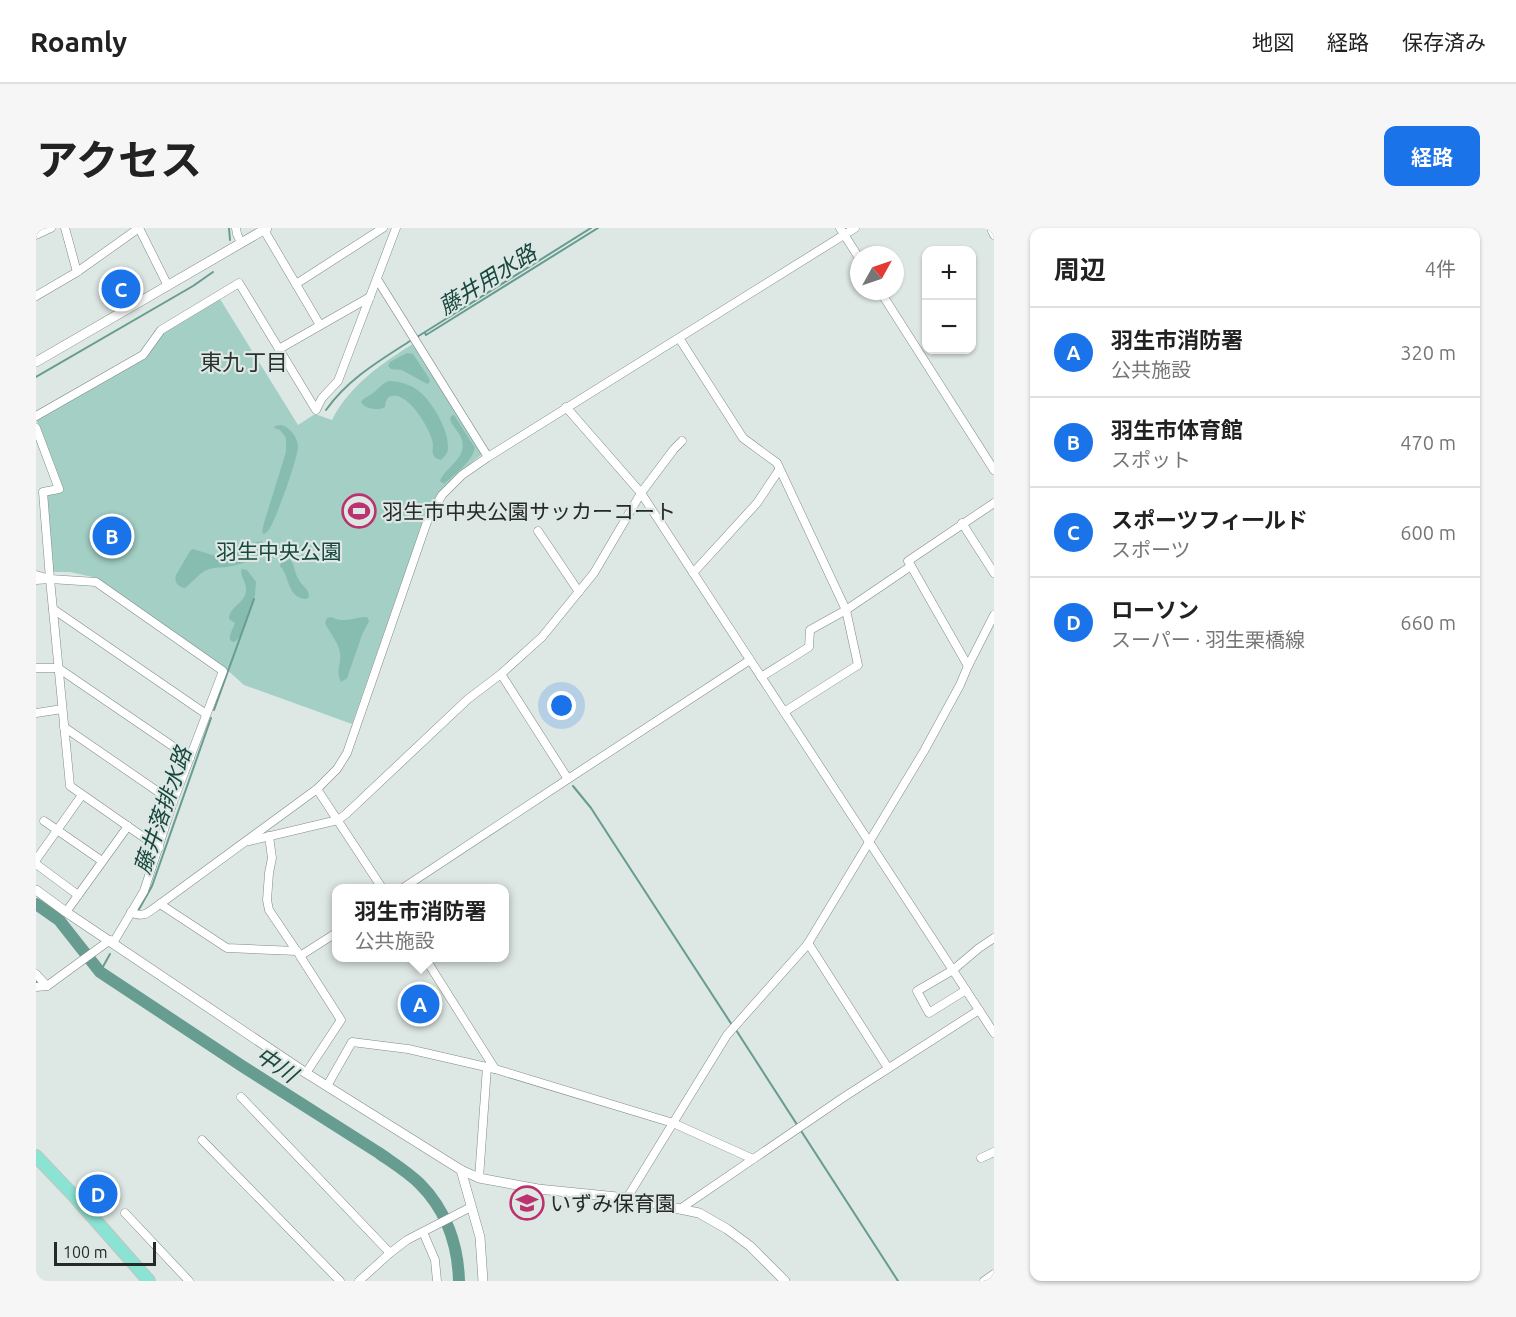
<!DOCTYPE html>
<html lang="ja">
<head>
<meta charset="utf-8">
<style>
	body { margin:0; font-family:Ubuntu,"Noto Sans JP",sans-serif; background:#f6f6f6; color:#222 }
	.controls { position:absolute; right:18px; top:18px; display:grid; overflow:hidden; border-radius:12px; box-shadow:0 2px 4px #0004 }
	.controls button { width:54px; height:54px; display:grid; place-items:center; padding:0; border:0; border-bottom:2px solid #e0e0e0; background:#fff; color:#222; font:30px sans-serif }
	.compass { position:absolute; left:814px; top:18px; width:54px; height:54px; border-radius:50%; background:#fff; box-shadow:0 2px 4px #0004; rotate:50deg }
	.scale { position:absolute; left:18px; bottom:15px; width:102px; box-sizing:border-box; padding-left:6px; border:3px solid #252928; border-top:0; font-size:16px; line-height:21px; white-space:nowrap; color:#252928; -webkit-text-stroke:4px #dde7e4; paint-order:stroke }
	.you { position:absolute; left:526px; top:478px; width:21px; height:21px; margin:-15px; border:4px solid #fff; border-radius:50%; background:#1a73e8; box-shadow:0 0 0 9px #1a73e833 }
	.badge { display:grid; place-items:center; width:39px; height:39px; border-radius:50%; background:#1a73e8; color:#fff; font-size:20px; font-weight:700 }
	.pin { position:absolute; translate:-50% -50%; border:3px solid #fff; box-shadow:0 2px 6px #0006 }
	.popup { position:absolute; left:296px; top:656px; width:177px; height:78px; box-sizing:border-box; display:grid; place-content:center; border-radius:12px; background:#fff; filter:drop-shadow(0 2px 4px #0005); font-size:20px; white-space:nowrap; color:#767676 }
	.popup b { font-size:22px; color:#222 }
	.popup::after { content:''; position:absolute; left:50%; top:100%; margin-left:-12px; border:12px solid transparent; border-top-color:#fff }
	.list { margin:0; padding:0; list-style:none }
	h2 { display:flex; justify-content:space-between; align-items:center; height:78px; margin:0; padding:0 24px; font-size:26px }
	h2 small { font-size:20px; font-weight:400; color:#767676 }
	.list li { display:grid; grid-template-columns:39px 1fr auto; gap:18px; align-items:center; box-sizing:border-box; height:90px; padding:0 24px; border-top:2px solid #e0e0e0 }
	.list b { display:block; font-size:22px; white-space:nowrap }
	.list p { margin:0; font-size:20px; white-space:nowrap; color:#767676 }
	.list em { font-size:20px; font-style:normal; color:#767676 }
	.map { position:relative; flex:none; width:958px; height:1053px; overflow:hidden; border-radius:12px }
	header { display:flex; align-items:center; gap:36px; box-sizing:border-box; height:84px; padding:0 30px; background:#fff; border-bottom:2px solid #e0e0e0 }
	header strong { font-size:28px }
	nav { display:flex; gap:33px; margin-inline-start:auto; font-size:21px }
	.intro { display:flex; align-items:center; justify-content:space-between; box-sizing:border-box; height:144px; padding:0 36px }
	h1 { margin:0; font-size:42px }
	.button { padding:15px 27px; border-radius:12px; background:#1a73e8; color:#fff; font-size:21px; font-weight:700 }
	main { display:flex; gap:36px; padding:0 36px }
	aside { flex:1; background:#fff; border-radius:12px; box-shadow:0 2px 4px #0004 }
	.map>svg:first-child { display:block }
</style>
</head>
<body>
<header>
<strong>Roamly</strong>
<nav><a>地図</a><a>経路</a><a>保存済み</a></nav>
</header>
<div class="intro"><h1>アクセス</h1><a class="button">経路</a></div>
<main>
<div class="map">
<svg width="958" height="1053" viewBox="0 0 958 1053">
	<rect width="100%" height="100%" fill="#dde7e4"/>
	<path fill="#a3cfc4" d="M 184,71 L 262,197 L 279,186 L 296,192 C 313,158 346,135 377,116 L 446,226 L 424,244 L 403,264 L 388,290 L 316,496 L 208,457 L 188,439 L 61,350 L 34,344 L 17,344 L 11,266 L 27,264 L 0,191 L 109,129 L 128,105 Z"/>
	<g fill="#87bdb0">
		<polygon points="371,125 377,126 393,150 394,154 391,156 366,142 355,141 352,138 354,134"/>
		<path d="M 353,153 C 364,153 376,157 384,164 C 397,175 413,203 412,220 C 412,225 409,228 405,232 C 401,230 399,231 397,226 C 396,222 398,216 396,212 C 393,199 372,164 356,168 C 350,169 350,174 349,179 C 343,183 328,181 325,174 C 328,169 332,169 337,165 C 343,161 346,155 353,153 Z"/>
		<path d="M 418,187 L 439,220 C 435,235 419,246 408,256 L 404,253 C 410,238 431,231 426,212 C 424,204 416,199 414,191 L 415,188 Z"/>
		<path d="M 245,197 C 254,199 261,209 262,218 C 263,227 239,295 232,303 C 231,304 230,305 228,306 L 226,304 L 228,295 L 250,224 L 250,210 L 244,202 L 238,200 L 239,198 Z"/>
		<path d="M 226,313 L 228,316 C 225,332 204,337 190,339 C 184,340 177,339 171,342 C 163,345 157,354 149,360 C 142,359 138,355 140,347 L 154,323 L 157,321 L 176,327 L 186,325 L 195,326 L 206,324 L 217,315 Z"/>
		<path d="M 252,329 C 259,335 258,345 263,352 C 267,359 273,361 273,369 L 270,371 C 250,369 255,350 244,338 L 246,331 Z"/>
		<path d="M 206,341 L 211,342 L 220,354 L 219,367 L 204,408 L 200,413 L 197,414 L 194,412 L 194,407 L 199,395 L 193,391 C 193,379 209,375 210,363 C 211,357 206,350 205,344 Z"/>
		<path d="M 295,389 C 310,396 317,389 331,389 L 333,393 L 326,407 L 311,450 L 305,454 C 299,443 306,435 304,425 C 303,415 293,404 289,395 L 291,390 Z"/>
	</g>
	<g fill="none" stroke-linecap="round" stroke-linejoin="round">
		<g stroke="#679c90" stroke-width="2">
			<polyline points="193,0 194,12"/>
			<polyline points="389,105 390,107 562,0"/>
			<polyline points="381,109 555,0"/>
			<polyline points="0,149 157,58 177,44"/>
			<path d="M 290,182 C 312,151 343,133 374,113"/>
			<polyline points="178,482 218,371"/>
			<polyline points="537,558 555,580 575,611 696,797"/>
			<polyline points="102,683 116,658 175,490"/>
			<polyline points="64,744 74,726"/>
			<polyline points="0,753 2,755"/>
			<polyline points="700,802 862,1053"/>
		</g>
		<path stroke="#679c90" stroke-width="12" d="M 0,676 L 23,692 L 64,744 L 206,838 L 343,925 C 357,935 372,944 384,956 C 410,982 422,1017 423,1053"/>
		<defs>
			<g id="minor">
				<polyline points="29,0 41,44"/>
				<polyline points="103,0 132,58"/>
				<polyline points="200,0 201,6 205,15"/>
				<polyline points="804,0 823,30"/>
				<polyline points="958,1 956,3 958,7"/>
				<polyline points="228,2 284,97"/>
				<polyline points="0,7 15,0"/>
				<polyline points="341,51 452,229"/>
				<polyline points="260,56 347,0"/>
				<polyline points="844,63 958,242"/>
				<polyline points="0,68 41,44 103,0"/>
				<polyline points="643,110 707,210 741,235 810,382 822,437 748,484"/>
				<polyline points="243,121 334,69"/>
				<polyline points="530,179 605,265 958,805"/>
				<polyline points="0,188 107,127 125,102 203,55 280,182 286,170 302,153 360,0"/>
				<polyline points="0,200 23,261 7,264 14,351 34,558 123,620"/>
				<polyline points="926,295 958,345"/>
				<polyline points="502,303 543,364"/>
				<polyline points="875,338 932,438"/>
				<polyline points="657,345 721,275 743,242"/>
				<polyline points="0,347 14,351 0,352"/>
				<polyline points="14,351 60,354 187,443 137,574 108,663 77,715"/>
				<polyline points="17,381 170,486"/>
				<polyline points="0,440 22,440 154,530"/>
				<polyline points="465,446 532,551"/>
				<polyline points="725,449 773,419 774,402 810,382 875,338 872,333 958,275"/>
				<polyline points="0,485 26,481"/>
				<polyline points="28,499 137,574"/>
				<polyline points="281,561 346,660"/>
				<polyline points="8,593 66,633"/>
				<polyline points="233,608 236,630 233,645 231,672 233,682 262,725"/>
				<polyline points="213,613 302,592 310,586 432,471 465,446 506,409 558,345 605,265 638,221 646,213"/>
				<polyline points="0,632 46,567"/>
				<polyline points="0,636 42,667"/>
				<polyline points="367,660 532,551 714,432"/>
				<polyline points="124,676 191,720 261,723"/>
				<polyline points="30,684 92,598"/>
				<path d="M 95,684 C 108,691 112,684 124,676 L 281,561 L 301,541 L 311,525 L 392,291 L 406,267 L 426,247 L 452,229 L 819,0"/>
				<polyline points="772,715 852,840"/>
				<polyline points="0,746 11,758"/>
				<polyline points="0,759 11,758 74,712"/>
				<polyline points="930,762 893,785 881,763 917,742 943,720 958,710"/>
				<polyline points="459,841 637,895 717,931"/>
				<polyline points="270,845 305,792 264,728 300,705"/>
				<polyline points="291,858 316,814 372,821 459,841 389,730"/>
				<polyline points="205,869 354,1025"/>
				<polyline points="166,912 304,1053"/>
				<polyline points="945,930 958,924"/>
				<polyline points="443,950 451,839"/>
				<polyline points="591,970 691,807 771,717 888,523 924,457 932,438 958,387"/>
				<polyline points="644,981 808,869 943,782"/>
				<polyline points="89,985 153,1053"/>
				<polyline points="387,1004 399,1032 401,1053"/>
				<polyline points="323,1053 354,1025 371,1012 435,979"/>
				<polyline points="948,1053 958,1046"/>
			</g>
			<g id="tertiary">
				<polyline points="0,134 231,0"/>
				<polyline points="0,662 30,684 270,845 425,942 443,950 502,961 591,970 663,985 691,1001 714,1018 749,1053"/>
				<polyline points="425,942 444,1009 447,1053"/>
			</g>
			<polyline id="primary" points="0,928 39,969 113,1053"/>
		</defs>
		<use href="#minor" stroke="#818b89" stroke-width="9"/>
		<use href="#tertiary" stroke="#818b89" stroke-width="10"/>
		<use href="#primary" stroke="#c2c3c3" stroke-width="14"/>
		<use href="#minor" stroke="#fff" stroke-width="8"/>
		<use href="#tertiary" stroke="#fff" stroke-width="9"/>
		<use href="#primary" stroke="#8ae3d3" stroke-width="12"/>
	</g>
	<defs>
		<symbol id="stadium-ring" viewBox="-11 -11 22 22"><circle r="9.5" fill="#dde7e4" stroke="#bb326e" stroke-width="1.5"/><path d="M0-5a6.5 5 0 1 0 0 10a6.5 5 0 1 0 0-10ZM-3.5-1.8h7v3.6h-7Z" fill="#bb326e"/></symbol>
		<symbol id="school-ring" viewBox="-11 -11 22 22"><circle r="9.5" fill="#dde7e4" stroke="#bb326e" stroke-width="1.5"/><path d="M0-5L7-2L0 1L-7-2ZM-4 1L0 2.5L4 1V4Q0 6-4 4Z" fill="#bb326e"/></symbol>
	</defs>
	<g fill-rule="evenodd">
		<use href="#stadium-ring" x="304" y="264" width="38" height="38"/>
		<use href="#school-ring" x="472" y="956" width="38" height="38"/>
	</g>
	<g text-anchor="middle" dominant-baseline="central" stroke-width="4.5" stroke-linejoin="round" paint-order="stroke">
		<g font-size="21" fill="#252928" stroke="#dde7e4" text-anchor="start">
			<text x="346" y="283">羽生市中央公園サッカーコート</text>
			<text x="514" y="975">いずみ保育園</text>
		</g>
		<g font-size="21" fill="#17473d" stroke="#dde7e4">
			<text x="243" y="323">羽生中央公園</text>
		</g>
		<g font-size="22" font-style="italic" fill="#18473e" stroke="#dde7e4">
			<text transform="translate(451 51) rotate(-32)">藤井用水路</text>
			<text transform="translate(126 582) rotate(-71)">藤井落排水路</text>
			<text transform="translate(241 836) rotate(34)">中川</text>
		</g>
		<g font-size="22" fill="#29322f" stroke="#dde7e4">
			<text x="208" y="133">東九丁目</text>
		</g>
	</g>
</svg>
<div class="controls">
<button>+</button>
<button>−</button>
</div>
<svg class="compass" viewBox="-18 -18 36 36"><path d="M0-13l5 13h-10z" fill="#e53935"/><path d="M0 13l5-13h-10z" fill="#767676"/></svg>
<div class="scale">100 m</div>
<div class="you"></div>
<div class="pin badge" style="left:384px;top:776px">A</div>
<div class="popup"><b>羽生市消防署</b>公共施設</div>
<div class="pin badge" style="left:76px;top:308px">B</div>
<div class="pin badge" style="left:85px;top:61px">C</div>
<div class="pin badge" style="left:62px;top:966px">D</div>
</div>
<aside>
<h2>周辺<small>4件</small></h2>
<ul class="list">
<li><span class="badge">A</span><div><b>羽生市消防署</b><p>公共施設</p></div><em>320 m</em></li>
<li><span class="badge">B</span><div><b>羽生市体育館</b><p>スポット</p></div><em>470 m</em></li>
<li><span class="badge">C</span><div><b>スポーツフィ一ルド</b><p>スポーツ</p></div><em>600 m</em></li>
<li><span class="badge">D</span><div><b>ローソン</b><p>スーパー · 羽生栗橋線</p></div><em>660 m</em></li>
</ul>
</aside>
</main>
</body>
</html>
